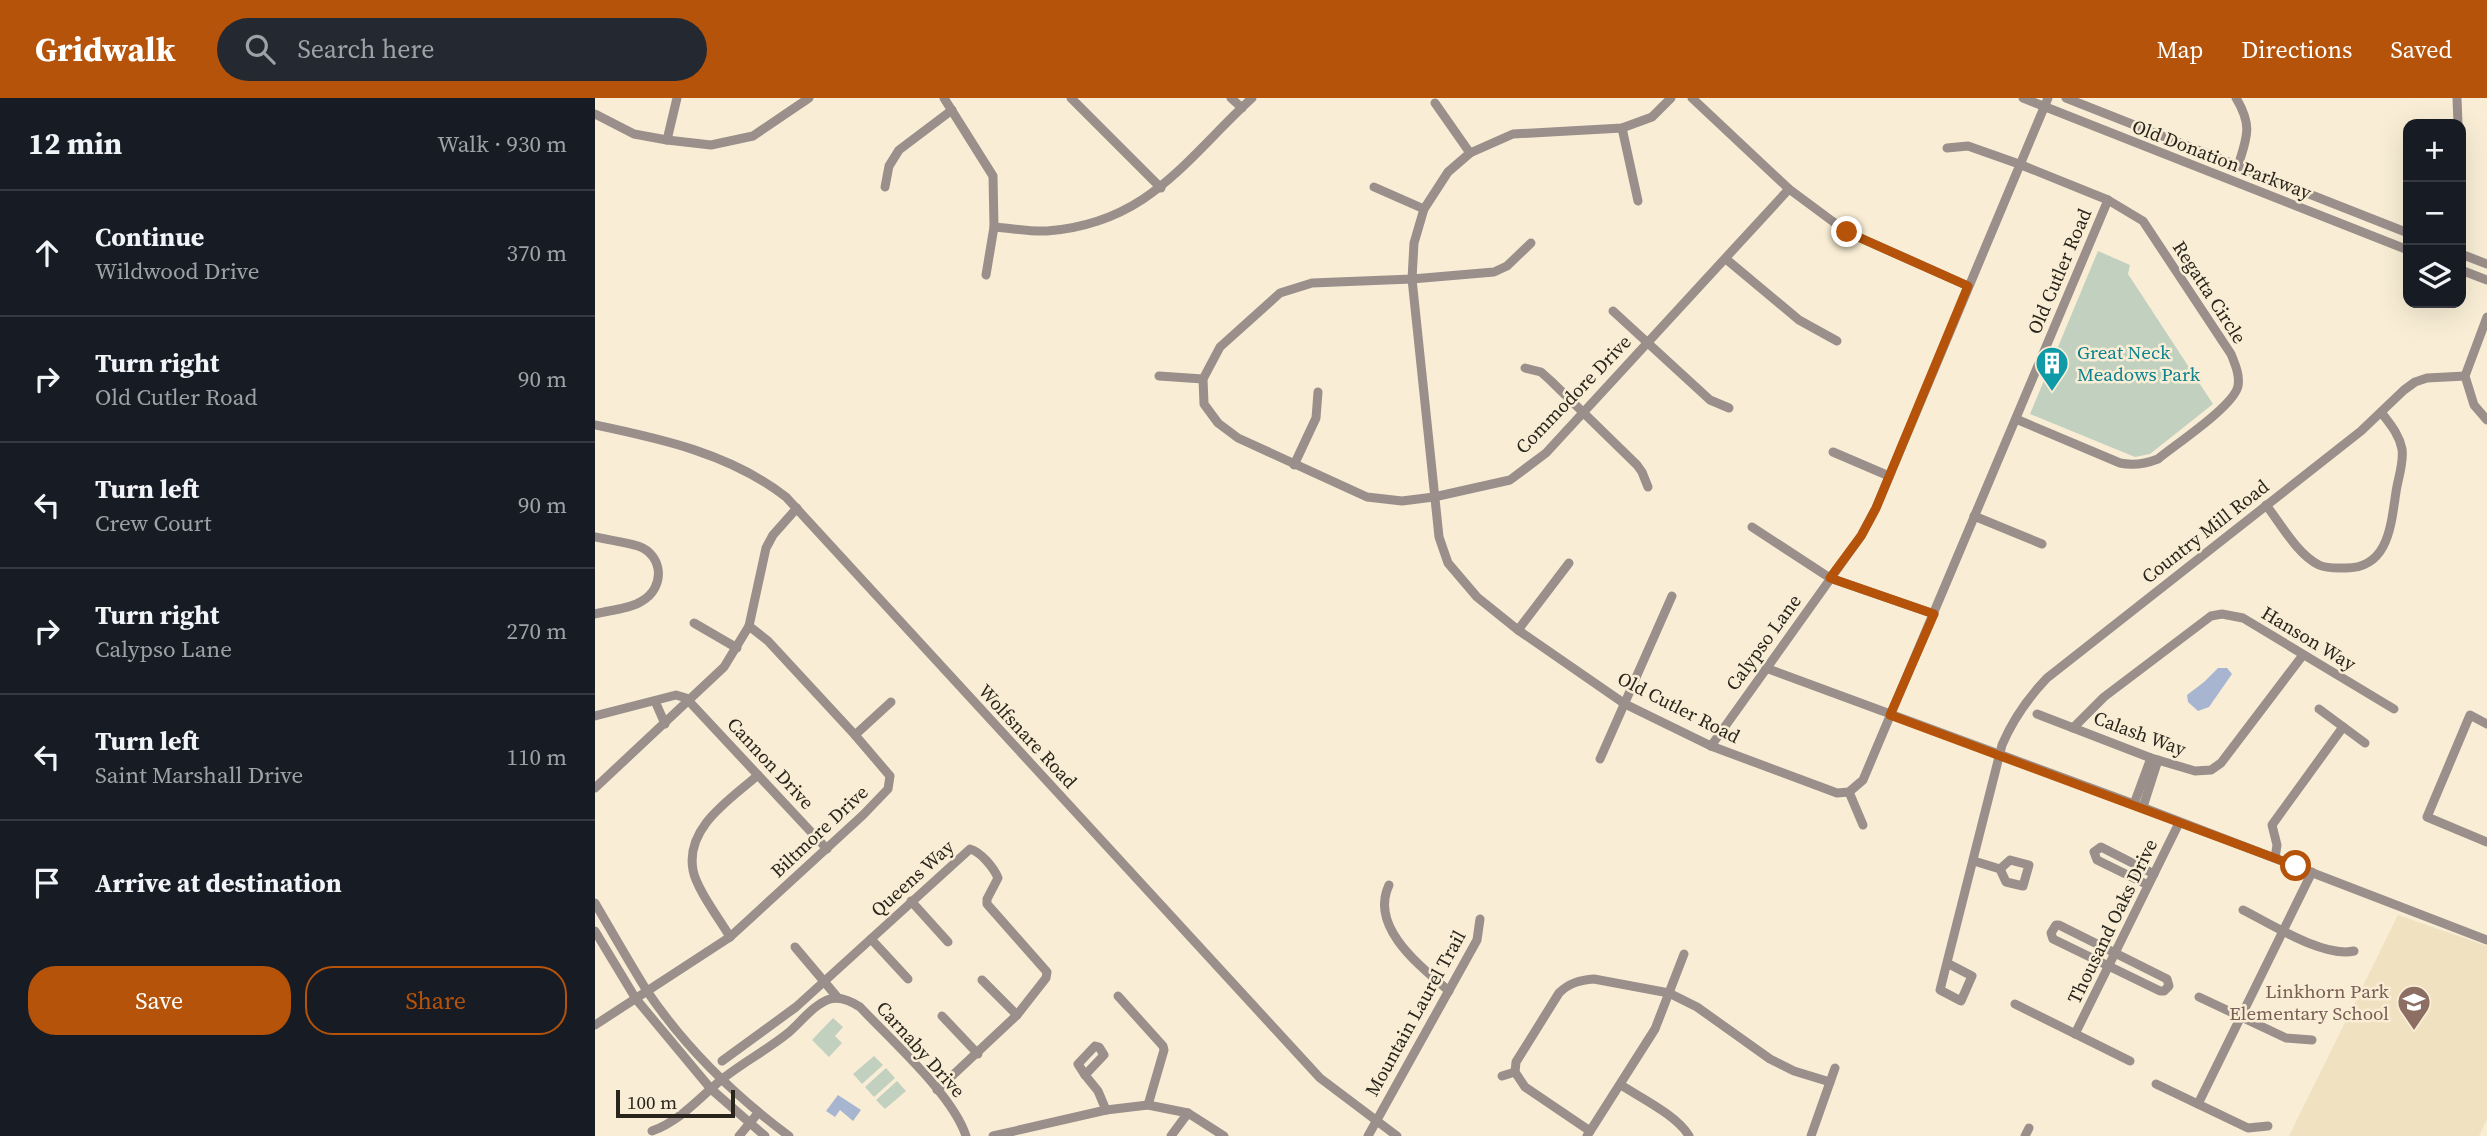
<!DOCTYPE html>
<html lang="en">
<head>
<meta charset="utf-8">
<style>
	body { margin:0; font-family:"Source Serif 4",serif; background:#242831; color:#f1f3f6 }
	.controls { position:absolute; right:21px; top:21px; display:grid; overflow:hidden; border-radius:14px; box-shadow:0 7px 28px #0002 }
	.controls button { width:63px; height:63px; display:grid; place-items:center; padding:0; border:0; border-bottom:2px solid #363941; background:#171b24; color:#f1f3f6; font:35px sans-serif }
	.scale { position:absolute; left:21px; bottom:18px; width:119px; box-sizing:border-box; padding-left:7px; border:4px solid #29251c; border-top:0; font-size:19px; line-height:24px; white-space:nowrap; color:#29251c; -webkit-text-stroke:5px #f9eed5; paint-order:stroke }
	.stop { position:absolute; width:21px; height:21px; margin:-16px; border:5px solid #b45309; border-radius:50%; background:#fff }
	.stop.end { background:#b45309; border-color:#fff; box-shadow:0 2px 7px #0008 }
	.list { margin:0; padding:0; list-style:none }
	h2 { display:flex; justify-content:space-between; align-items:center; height:91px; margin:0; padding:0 28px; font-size:30px }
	h2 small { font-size:23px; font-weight:400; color:#9ea1a6 }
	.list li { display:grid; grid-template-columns:46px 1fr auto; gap:21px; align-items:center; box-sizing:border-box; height:126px; padding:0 28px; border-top:2px solid #363941 }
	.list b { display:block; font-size:26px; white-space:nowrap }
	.list p { margin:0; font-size:23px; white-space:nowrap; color:#9ea1a6 }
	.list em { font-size:23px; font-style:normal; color:#9ea1a6 }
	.actions { display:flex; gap:14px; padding:21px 28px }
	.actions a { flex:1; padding:16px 0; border:2px solid #b45309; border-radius:28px; text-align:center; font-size:24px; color:#b45309 }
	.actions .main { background:#b45309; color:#fff }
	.icon { flex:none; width:38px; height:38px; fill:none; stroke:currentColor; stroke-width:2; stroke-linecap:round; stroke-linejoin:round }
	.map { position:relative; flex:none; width:1892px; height:1038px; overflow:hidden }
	header { display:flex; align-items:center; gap:42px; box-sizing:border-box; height:98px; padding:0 35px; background:#b45309; color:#fff }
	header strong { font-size:33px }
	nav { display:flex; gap:38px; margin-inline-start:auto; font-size:24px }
	.search { width:490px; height:63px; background:#242831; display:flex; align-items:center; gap:18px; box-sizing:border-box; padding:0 24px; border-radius:38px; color:#9ea1a6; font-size:26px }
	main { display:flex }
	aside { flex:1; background:#171b24 }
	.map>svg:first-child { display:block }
</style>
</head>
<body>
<header>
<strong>Gridwalk</strong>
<div class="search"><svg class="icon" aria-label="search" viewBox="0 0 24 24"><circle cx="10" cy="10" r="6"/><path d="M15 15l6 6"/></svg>Search here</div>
<nav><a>Map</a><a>Directions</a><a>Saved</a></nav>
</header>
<main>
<aside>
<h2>12 min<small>Walk · 930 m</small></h2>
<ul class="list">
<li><svg class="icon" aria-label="ahead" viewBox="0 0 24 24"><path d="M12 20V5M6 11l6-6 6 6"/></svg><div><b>Continue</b><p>Wildwood Drive</p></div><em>370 m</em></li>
<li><svg class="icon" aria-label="right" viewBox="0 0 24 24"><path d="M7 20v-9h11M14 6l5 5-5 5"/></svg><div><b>Turn right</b><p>Old Cutler Road</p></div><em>90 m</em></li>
<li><svg class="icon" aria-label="left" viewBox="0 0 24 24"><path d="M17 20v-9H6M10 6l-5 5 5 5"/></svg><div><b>Turn left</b><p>Crew Court</p></div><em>90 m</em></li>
<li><svg class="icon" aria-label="right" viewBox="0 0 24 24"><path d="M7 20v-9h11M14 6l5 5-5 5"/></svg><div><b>Turn right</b><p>Calypso Lane</p></div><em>270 m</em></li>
<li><svg class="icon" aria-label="left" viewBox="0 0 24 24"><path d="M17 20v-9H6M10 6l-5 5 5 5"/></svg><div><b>Turn left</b><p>Saint Marshall Drive</p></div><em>110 m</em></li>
<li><svg class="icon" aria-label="arrive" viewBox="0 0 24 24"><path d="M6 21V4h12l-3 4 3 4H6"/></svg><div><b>Arrive at destination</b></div></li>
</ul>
<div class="actions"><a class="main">Save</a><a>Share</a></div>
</aside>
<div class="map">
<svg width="1892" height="1038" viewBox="0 0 1892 1038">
	<rect width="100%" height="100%" fill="#f9eed5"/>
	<polygon fill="#f0e1c1" points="1803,817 1892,848 1892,1021 1884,1038 1694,1038"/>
	<g fill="#c1d0bf">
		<polygon points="1503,153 1535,167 1533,176 1618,306 1555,356 1540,359 1435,316"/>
		<polygon points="238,920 248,929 240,938 247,945 234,959 217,942"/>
		<polygon points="279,958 288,967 267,986 258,976"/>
		<polygon points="291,970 300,980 279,999 270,989"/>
		<polygon points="302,983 311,993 290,1011 281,1002"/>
	</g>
	<g fill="#a8b5d1">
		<polygon points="1623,570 1632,570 1637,576 1614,609 1603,613 1593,604 1592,597 1609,584"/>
		<polygon points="243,997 266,1012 258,1023 245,1012 240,1019 231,1013"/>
	</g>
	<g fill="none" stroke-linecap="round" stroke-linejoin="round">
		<g stroke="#9b8f8b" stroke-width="9">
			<polyline points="349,0 398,78 399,129 391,177"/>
			<polyline points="476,0 566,90"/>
			<polyline points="636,0 647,10"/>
			<polyline points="1076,0 1057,19 1027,30 918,36 875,55 853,74 829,111 819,145 817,181 844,439 853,465 882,499 923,532 1030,606 1116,648 1242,695 1254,694 1268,682 1513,102"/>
			<polyline points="1097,0 1194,91 1252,134 1373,188"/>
			<polyline points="1428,0 1813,152"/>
			<polyline points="1471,0 1813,135"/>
			<path d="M 1641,0 C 1658,28 1652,39 1643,68"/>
			<polyline points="1862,0 1863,26"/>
			<polyline points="840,5 875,55"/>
			<polyline points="0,16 39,36 72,42 116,47 158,38 214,0"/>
			<polyline points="1027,30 1043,103"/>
			<polyline points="72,42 82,0"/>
			<path d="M 1352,50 L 1373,48 L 1424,66 L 1513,102 L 1548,123 L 1636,256 C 1640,266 1645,277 1643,288 C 1639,308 1581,346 1563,361 C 1550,366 1539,368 1525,365 L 1421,321"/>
			<polyline points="290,89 294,68 304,52 357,12"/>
			<polyline points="779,89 829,111"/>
			<path d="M 399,129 C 416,130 435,134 452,133 C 553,125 589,63 657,0"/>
			<polyline points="936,145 912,168 899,174 817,181 717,185 685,195 625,249 608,281 609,306 623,325 643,340 772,399 807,403 839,399 915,382 951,355 1194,91"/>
			<polyline points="1866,156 1892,166"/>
			<polyline points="1131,161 1204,222 1242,243"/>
			<polyline points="1866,172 1892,182"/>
			<polyline points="1018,213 1115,302 1134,310"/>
			<polyline points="1892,219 1870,278 1879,307 1892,322"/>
			<polyline points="930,270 946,274 956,283 1042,367 1047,374 1053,389"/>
			<polyline points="564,278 608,281"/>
			<path d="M 0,327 C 67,341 136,356 191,399 L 725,980 L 802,1038"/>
			<polyline points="1238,354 1294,378"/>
			<polyline points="699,367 721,320 723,294"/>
			<path d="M 1671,407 C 1686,426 1702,456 1724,467 C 1733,471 1742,470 1751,470 C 1794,470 1796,426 1801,394 C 1803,380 1809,365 1807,351 C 1804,336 1795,326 1786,314"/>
			<polyline points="1379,418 1447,446"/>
			<polyline points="1157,429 1235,480 1339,516"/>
			<path d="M 0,439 C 14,442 29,444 43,448 C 69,457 70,490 47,503 C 35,511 15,512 0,516"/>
			<polyline points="99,525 142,550"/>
			<polyline points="923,532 974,465"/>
			<polyline points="1171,570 1539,706 1892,842"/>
			<polyline points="60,603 70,626"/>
			<polyline points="1724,611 1770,645"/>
			<polyline points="1442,616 1556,660 1600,673 1616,672 1626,665 1708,557"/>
			<polyline points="0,618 81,597 91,600 232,751"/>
			<polyline points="1892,626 1875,617 1832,719 1892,744"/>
			<polyline points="1478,630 1509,599 1616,518 1627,516 1648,520 1799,611"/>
			<polyline points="260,637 296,604"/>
			<polyline points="1116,648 1266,438 1281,410 1453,0"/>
			<polyline points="1005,661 1077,498"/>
			<polyline points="0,690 129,569 154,528 171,450 178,437 202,410"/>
			<polyline points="1254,694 1268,727"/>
			<polyline points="1539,706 1556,660"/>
			<polyline points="1548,709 1563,662"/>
			<polyline points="1680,760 1682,747 1677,727 1748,629"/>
			<polyline points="1379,763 1405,771 1411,784 1428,788 1434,767 1415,762 1405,771"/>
			<path d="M 794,787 C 774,829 825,868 854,893"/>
			<polyline points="1553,787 1502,762 1499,754 1506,749 1559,776"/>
			<polyline points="316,803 353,844"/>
			<path d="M 0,805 C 17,834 34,864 52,893 C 90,949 140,998 194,1038"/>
			<path d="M 1648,812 C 1676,826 1729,860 1759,853"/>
			<polygon points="1461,827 1464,827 1572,881 1574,888 1569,893 1565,893 1458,841 1456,835"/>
			<polyline points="0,833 41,901 116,991 170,1038"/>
			<path d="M 135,839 C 125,822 101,790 98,772 C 90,729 136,701 163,677"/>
			<polyline points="276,841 313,881"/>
			<polyline points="200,849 243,900"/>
			<path d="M 1352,865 L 1377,878 L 1366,903 L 1345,892 L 1407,647 C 1418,621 1433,600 1452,580 L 1766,333 L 1809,292 L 1820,284 L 1832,280 L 1870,278"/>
			<polyline points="387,882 422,917"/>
			<polyline points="523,898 568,948 569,952 553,1007"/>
			<polyline points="1604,899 1691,940 1717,942"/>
			<polyline points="1420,906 1535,963"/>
			<polyline points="347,918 383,956"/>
			<polyline points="0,927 135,839 268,717 293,691 295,678 260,637 173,543 154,528"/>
			<polyline points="1480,936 1584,725"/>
			<polygon points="500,948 504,949 509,957 490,977 483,966"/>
			<path d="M 127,963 L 201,909 L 375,751 C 386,754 399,770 403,780 L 392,801 L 392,806 L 452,874 L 451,880 L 422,917 L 342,992"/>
			<polyline points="490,977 503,993 511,1012"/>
			<polyline points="907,978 920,974"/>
			<polyline points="1561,986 1653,1030 1673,1028"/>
			<path d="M 1026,987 C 1046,1000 1083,1018 1094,1038"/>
			<polyline points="1603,1006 1717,774"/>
			<path d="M 57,1033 C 85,1023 103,1001 126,982 C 147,965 172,952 193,935 C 205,925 219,906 235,901 C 246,898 256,903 265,909 C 296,942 358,997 371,1038"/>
			<path d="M 995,1033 L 930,989 L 920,974 L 921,964 L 964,895 C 974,885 985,882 999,881 L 1074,895 L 1102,909 L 1175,961 L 1199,973 L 1235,984"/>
			<polyline points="144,1038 163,1015"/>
			<polyline points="398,1038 511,1012 553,1007 593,1015 629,1038"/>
			<polyline points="576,1038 593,1015"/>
			<polyline points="773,1038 882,842 885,821"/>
			<polyline points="992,1038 1060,931 1089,856"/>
			<polyline points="1216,1038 1240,970"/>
			<polyline points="1430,1038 1434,1030"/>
		</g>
	</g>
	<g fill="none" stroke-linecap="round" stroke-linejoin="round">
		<polyline stroke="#b45309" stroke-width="9" points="1252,134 1373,188 1281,410 1266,438 1235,480 1339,516 1295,617 1701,768"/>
	</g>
	<defs>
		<symbol id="building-pin" viewBox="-11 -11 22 30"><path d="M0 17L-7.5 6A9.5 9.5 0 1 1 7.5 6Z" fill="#0f9aa8" stroke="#f9eed5"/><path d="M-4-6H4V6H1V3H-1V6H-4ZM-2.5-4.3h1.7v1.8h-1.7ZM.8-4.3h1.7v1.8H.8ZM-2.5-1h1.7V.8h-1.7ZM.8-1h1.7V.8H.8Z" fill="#fff"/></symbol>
		<symbol id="school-pin" viewBox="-11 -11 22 30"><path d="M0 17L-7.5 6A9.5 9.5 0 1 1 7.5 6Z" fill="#8d6e63" stroke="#f9eed5"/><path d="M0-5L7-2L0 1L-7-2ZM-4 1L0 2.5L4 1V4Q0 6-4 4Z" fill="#fff"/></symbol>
	</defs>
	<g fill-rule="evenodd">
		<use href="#building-pin" x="1438" y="246" width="38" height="52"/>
		<use href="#school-pin" x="1800" y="885" width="38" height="52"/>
	</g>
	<g text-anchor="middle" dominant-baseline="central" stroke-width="5" stroke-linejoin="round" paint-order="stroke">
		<g font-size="19" fill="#29251c" stroke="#f9eed5">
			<text transform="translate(1627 61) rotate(21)">Old Donation Parkway</text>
			<text transform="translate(1464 173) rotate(-67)">Old Cutler Road</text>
			<text transform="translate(1615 194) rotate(57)">Regatta Circle</text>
			<text transform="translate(978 296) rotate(-46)">Commodore Drive</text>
			<text transform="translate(1610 433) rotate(-38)">Country Mill Road</text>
			<text transform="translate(1714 540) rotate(31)">Hanson Way</text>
			<text transform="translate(1168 544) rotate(-54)">Calypso Lane</text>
			<text transform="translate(1084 609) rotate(27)">Old Cutler Road</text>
			<text transform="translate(1545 635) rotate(20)">Calash Way</text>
			<text transform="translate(433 638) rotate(47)">Wolfsnare Road</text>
			<text transform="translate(176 665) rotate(47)">Cannon Drive</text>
			<text transform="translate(224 733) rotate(-43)">Biltmore Drive</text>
			<text transform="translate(317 780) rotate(-42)">Queens Way</text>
			<text transform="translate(1517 823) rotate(-64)">Thousand Oaks Drive</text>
			<text transform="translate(820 915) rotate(-61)">Mountain Laurel Trail</text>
			<text transform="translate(326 951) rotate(48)">Carnaby Drive</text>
		</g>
		<g font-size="19" fill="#0d838f" stroke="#f9eed5" text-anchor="start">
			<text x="1482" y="254">Great Neck<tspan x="1482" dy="22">Meadows Park</tspan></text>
		</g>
		<g font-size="19" fill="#785e54" stroke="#f9eed5" text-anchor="end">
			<text x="1794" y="893">Linkhorn Park<tspan x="1794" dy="22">Elementary School</tspan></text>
		</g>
	</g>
</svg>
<div class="controls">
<button>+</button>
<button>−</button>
<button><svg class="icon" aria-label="layers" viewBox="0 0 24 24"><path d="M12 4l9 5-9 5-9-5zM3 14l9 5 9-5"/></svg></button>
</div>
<div class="scale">100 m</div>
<div class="stop" style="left:1701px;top:768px"></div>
<div class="stop end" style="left:1252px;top:134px"></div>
</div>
</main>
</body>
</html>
